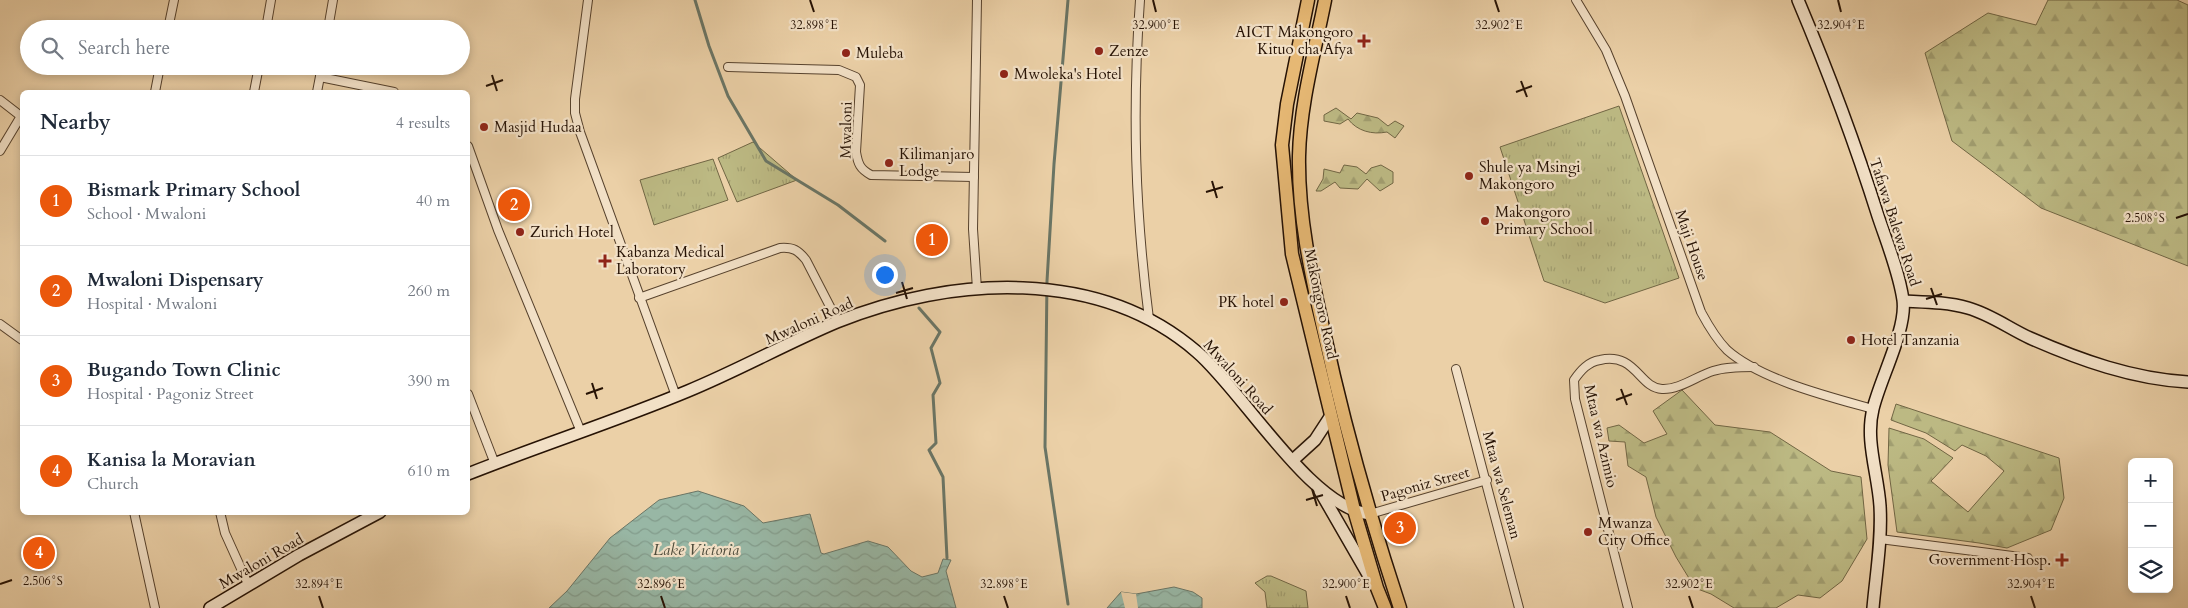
<!DOCTYPE html>
<html lang="en">
<head>
<meta charset="utf-8">
<style>
	body { margin:0; font-family:Cardo,serif; background:#f2f2f3; color:#1f2937 }
	.controls { position:absolute; right:15px; bottom:15px; display:grid; overflow:hidden; border-radius:8px; box-shadow:0 2px 8px #0003 }
	.controls button { width:45px; height:45px; display:grid; place-items:center; padding:0; border:0; border-bottom:1px solid #e0e1e3; background:#fff; color:#1f2937; font:25px sans-serif }
	.you { position:absolute; left:884px; top:274px; width:18px; height:18px; margin:-12px; border:4px solid #fff; border-radius:50%; background:#1a73e8; box-shadow:0 0 0 8px #1a73e833 }
	.badge { display:grid; place-items:center; width:32px; height:32px; border-radius:50%; background:#ea580c; color:#fff; font-size:16px; font-weight:700 }
	.pin { position:absolute; translate:-50% -50%; border:2px solid #fff; box-shadow:0 1px 5px #0006 }
	.list { margin:0; padding:0; list-style:none }
	h2 { display:flex; justify-content:space-between; align-items:center; height:65px; margin:0; padding:0 20px; font-size:21px }
	h2 small { font-size:16px; font-weight:400; color:#747a83 }
	.list li { display:grid; grid-template-columns:32px 1fr auto; gap:15px; align-items:center; box-sizing:border-box; height:90px; padding:0 20px; border-top:1px solid #e0e1e3 }
	.list b { display:block; font-size:19px; white-space:nowrap }
	.list p { margin:0; font-size:16px; white-space:nowrap; color:#747a83 }
	.list em { font-size:16px; font-style:normal; color:#747a83 }
	.icon { flex:none; width:28px; height:28px; fill:none; stroke:currentColor; stroke-width:2; stroke-linecap:round; stroke-linejoin:round }
	.map { position:relative; flex:none; width:2188px; height:608px; overflow:hidden }
	.search { position:absolute; background:#fff; box-shadow:0 2px 8px #0003; left:20px; top:20px; width:450px; height:55px; display:flex; align-items:center; gap:12px; box-sizing:border-box; padding:0 18px; border-radius:28px; color:#747a83; font-size:19px }
	.panel { position:absolute; background:#fff; box-shadow:0 2px 8px #0003; left:20px; top:90px; width:450px; height:425px; border-radius:8px }
	.map>svg:first-child { display:block }
</style>
</head>
<body>
<div class="map">
<svg width="2188" height="608" viewBox="0 0 2188 608">
	<defs>
		<pattern id="grass-tufts" width="24" height="20" patternUnits="userSpaceOnUse" patternTransform="scale(1.25)"><rect width="24" height="20" fill="#bcb983"/><path d="M3 7l-1-3M5 7V3M7 7l1-3M15 17l-1-3M17 17v-4M19 17l1-3" fill="none" stroke="#a19e70"/></pattern>
		<pattern id="forest-firs" width="22" height="20" patternUnits="userSpaceOnUse" patternTransform="scale(1.25)"><rect width="22" height="20" fill="#bcb983"/><path d="M5 1l3.5 6h-7zM16 11l3.5 6h-7z" fill="#a19e70"/></pattern>
		<pattern id="water-waves" width="16" height="10" patternUnits="userSpaceOnUse" patternTransform="scale(1.25)"><rect width="16" height="10" fill="#98b7a5"/><path d="M0 5q4-4 8 0t8 0" fill="none" stroke="#839c8c"/></pattern>
	</defs>
	<rect width="100%" height="100%" fill="#ebd0a7"/>
	<filter id="stains"><feTurbulence type="fractalNoise" baseFrequency=".004" numOctaves="4"/><feColorMatrix values="0 0 0 0 .2 0 0 0 0 .09 0 0 0 0 .02 0 0 0 .5 -.17"/></filter>
	<radialGradient id="worn" r=".72"><stop offset=".6" stop-color="#630" stop-opacity="0"/><stop offset="1" stop-color="#630" stop-opacity=".3"/></radialGradient>
	<g fill="url(#grass-tufts)" stroke="#716644">
		<polygon points="1619,106 1679,278 1605,303 1544,281 1500,147"/>
		<polygon points="753,142 797,180 737,202 718,158"/>
		<polygon points="713,159 728,200 654,225 640,180"/>
		<polygon points="1267,576 1271,576 1306,591 1308,608 1267,608 1265,592 1255,583"/>
	</g>
	<g fill="url(#forest-firs)" stroke="#716644">
		<polygon points="2048,0 2177,0 2188,5 2188,266 2041,208 1952,141 1925,53 1988,13 2036,25"/>
		<path d="M 1336,108 L 1351,119 L 1357,113 L 1378,118 L 1388,126 L 1395,121 L 1404,126 L 1395,138 L 1387,132 C 1372,135 1357,131 1348,119 L 1340,124 L 1324,121 L 1324,115 Z"/>
		<polygon points="1344,165 1357,167 1366,174 1371,168 1381,165 1393,172 1393,183 1380,191 1367,179 1358,189 1340,188 1335,182 1321,191 1316,191 1323,179 1324,169 1340,173"/>
		<polygon points="1682,390 1715,425 1770,432 1831,471 1861,477 1867,539 1842,581 1820,598 1798,595 1776,608 1734,608 1711,594 1695,588 1676,557 1656,517 1646,477 1628,466 1625,442 1609,441 1607,428 1619,425 1644,443 1667,434 1653,411"/>
		<polygon points="1896,404 2059,458 2064,498 2051,530 2007,548 1979,543 1897,532 1888,465 1889,428 1924,439 1953,458 1931,481 1968,512 2004,471 1986,456 1962,445 1955,451 1926,433 1891,420"/>
	</g>
	<g fill="url(#water-waves)" stroke="#6a7565">
		<polygon points="698,491 744,506 763,523 810,514 821,553 824,554 868,541 888,547 911,571 922,577 938,573 943,559 951,560 946,571 956,608 549,608 567,591 610,538 659,500"/>
		<polygon points="1174,587 1193,592 1202,598 1202,608 1107,608 1121,592 1136,594"/>
	</g>
	<polygon fill="#ebd0a7" points="1121,592 1136,594 1138,608 1125,608"/>
	<g fill="none" stroke-linecap="round" stroke-linejoin="round">
		<g stroke="#6a7565" stroke-width="3">
			<polyline points="695,0 709,46 728,96 766,161 838,205 885,241"/>
			<polyline points="919,308 940,332 931,348 940,383 933,395 936,443 929,450 943,477 947,558"/>
			<polyline points="1068,604 1045,447 1047,281 1054,164 1068,0"/>
		</g>
		<defs>
			<g id="street">
				<polyline points="588,0 575,99 575,113 580,132 676,396"/>
				<path d="M 1140,0 C 1132,111 1135,209 1149,319"/>
				<path d="M 1576,0 L 1606,50 L 1625,96 L 1701,312 C 1708,325 1716,339 1727,350 C 1761,380 1830,397 1873,409"/>
				<polyline points="168,29 174,0"/>
				<polyline points="266,29 271,0"/>
				<polyline points="328,29 333,0"/>
				<path d="M 728,67 L 839,70 L 856,77 L 860,85 L 856,152 C 858,164 860,169 871,175 L 974,177"/>
				<polyline points="320,77 394,92"/>
				<polyline points="155,92 160,66"/>
				<polyline points="254,92 259,66"/>
				<polyline points="317,92 322,66"/>
				<polyline points="0,100 22,117"/>
				<polyline points="468,146 498,230 581,432"/>
				<polyline points="0,151 21,116"/>
				<polyline points="977,289 973,229 977,0"/>
				<path d="M 639,298 L 780,248 C 793,247 798,250 806,260 L 838,322"/>
				<polyline points="0,324 22,340"/>
				<polyline points="1456,369 1519,608"/>
				<polyline points="468,394 495,464"/>
				<polyline points="134,512 155,608"/>
				<polyline points="220,512 225,533 248,584"/>
				<polyline points="1370,514 1487,480"/>
				<polyline points="1880,539 2028,558"/>
				<path d="M 1628,608 L 1575,399 L 1574,380 C 1581,370 1588,362 1600,360 C 1636,352 1639,388 1662,389 C 1679,390 1697,376 1713,371 C 1726,367 1740,367 1754,367"/>
			</g>
			<g id="secondary">
				<path d="M 1798,0 C 1828,71 1855,143 1878,216 C 1887,243 1899,272 1903,300 C 1907,329 1880,379 1873,409 C 1865,440 1878,474 1880,506 C 1882,540 1876,574 1873,608"/>
				<path d="M 1904,301 C 1925,302 1947,302 1968,308 C 1990,314 2010,329 2030,338 C 2080,360 2133,379 2188,382"/>
				<polyline points="1293,460 1315,440 1330,417"/>
				<path d="M 468,474 C 541,445 616,421 688,391 C 739,370 787,343 837,322 C 951,276 1099,267 1197,352 C 1242,390 1311,509 1370,514"/>
				<polyline points="1320,491 1373,583"/>
				<polyline points="210,608 299,555 380,512"/>
			</g>
			<g id="primary">
				<polyline points="1308,0 1287,104 1282,145 1292,254 1354,510 1377,588 1385,608"/>
				<path d="M 1325,0 C 1315,51 1300,104 1299,156 C 1298,215 1311,275 1324,332 C 1344,425 1370,517 1400,608"/>
			</g>
		</defs>
		<use href="#street" stroke="#57422d" stroke-width="10"/>
		<use href="#secondary" stroke="#261204" stroke-width="14"/>
		<use href="#primary" stroke="#261204" stroke-width="15"/>
		<use href="#street" stroke="#f2e0c6" stroke-width="8"/>
		<use href="#secondary" stroke="#f2e0c6" stroke-width="11"/>
		<use href="#primary" stroke="#e6b874" stroke-width="12"/>
	</g>
	<path fill="none" stroke="#261204" stroke-width="2" d="M 810,0 L 814,12M 1153,0 L 1156,12M 1495,0 L 1499,12M 1838,0 L 1841,12M 492,75 L 497,91M 1521,81 L 1527,97M 486,86 L 503,80M 1516,92 L 1532,86M 1212,181 L 1217,198M 1206,192 L 1223,187M 2176,218 L 2188,214M 902,282 L 907,299M 1931,288 L 1937,305M 896,293 L 913,288M 1926,299 L 1942,294M 592,383 L 597,399M 1621,389 L 1627,405M 586,394 L 603,388M 1616,400 L 1632,394M 1312,489 L 1317,506M 1306,500 L 1323,495M 0,584 L 12,580M 319,596 L 323,608M 661,596 L 665,608M 1004,596 L 1008,608M 1346,596 L 1350,608M 1689,596 L 1693,608M 2031,596 L 2035,608"/>
	<g fill="#8f2418" stroke="#f2e0c6" stroke-width="2">
		<path d="M1361.5 33.5h5v5h5v5h-5v5h-5v-5h-5v-5h5z"/>
		<circle cx="1099" cy="51" r="5"/>
		<circle cx="846" cy="53" r="5"/>
		<circle cx="1004" cy="74" r="5"/>
		<circle cx="484" cy="127" r="5"/>
		<circle cx="889" cy="163" r="5"/>
		<circle cx="1469" cy="176" r="5"/>
		<circle cx="1485" cy="221" r="5"/>
		<circle cx="520" cy="232" r="5"/>
		<path d="M602.5 253.5h5v5h5v5h-5v5h-5v-5h-5v-5h5z"/>
		<circle cx="1284" cy="302" r="5"/>
		<circle cx="1851" cy="340" r="5"/>
		<circle cx="1588" cy="532" r="5"/>
		<path d="M2059.5 552.5h5v5h5v5h-5v5h-5v-5h-5v-5h5z"/>
	</g>
	<g text-anchor="middle" dominant-baseline="central" stroke-width="4.5" stroke-linejoin="round" paint-order="stroke">
		<g font-size="15" fill="#261204" stroke="#f2e0c6" text-anchor="start">
			<text x="1353" y="32" text-anchor="end">AICT Makongoro<tspan x="1353" dy="17">Kituo cha Afya</tspan></text>
			<text x="1109" y="51">Zenze</text>
			<text x="856" y="53">Muleba</text>
			<text x="1014" y="74">Mwoleka's Hotel</text>
			<text x="494" y="127">Masjid Hudaa</text>
			<text x="899" y="154">Kilimanjaro<tspan x="899" dy="17">Lodge</tspan></text>
			<text x="1479" y="167">Shule ya Msingi<tspan x="1479" dy="17">Makongoro</tspan></text>
			<text x="1495" y="212">Makongoro<tspan x="1495" dy="17">Primary School</tspan></text>
			<text x="530" y="232">Zurich Hotel</text>
			<text x="616" y="252">Kabanza Medical<tspan x="616" dy="17">Laboratory</tspan></text>
			<text x="1274" y="302" text-anchor="end">PK hotel</text>
			<text x="1861" y="340">Hotel Tanzania</text>
			<text x="1598" y="523">Mwanza<tspan x="1598" dy="17">City Office</tspan></text>
			<text x="2051" y="560" text-anchor="end">Government Hosp.</text>
		</g>
		<g font-size="15" fill="#261204" stroke="#f2e0c6">
			<text transform="translate(846 130) rotate(-89)">Mwaloni</text>
			<text transform="translate(1895 222) rotate(72)">Tafawa Balewa Road</text>
			<text transform="translate(1692 245) rotate(71)">Maji House</text>
			<text transform="translate(1321 304) rotate(78)">Makongoro Road</text>
			<text transform="translate(809 321) rotate(-24)">Mwaloni Road</text>
			<text transform="translate(1238 377) rotate(48)">Mwaloni Road</text>
			<text transform="translate(1601 436) rotate(77)">Mtaa wa Azimio</text>
			<text transform="translate(1425 484) rotate(-16)">Pagoniz Street</text>
			<text transform="translate(1502 485) rotate(75)">Mtaa wa Seleman</text>
			<text transform="translate(261 561) rotate(-30)">Mwaloni Road</text>
		</g>
		<g font-size="16" font-style="italic" fill="#4e4c3c" stroke="#f2e0c6">
			<text x="696" y="550">Lake Victoria</text>
		</g>
	</g>
	<g font-size="12" text-anchor="middle" fill="#261204" stroke="#f2e0c6" stroke-width="4.5" stroke-linejoin="round" paint-order="stroke">
		<text x="814" y="29">32.898°E</text>
		<text x="1156" y="29">32.900°E</text>
		<text x="1499" y="29">32.902°E</text>
		<text x="1841" y="29">32.904°E</text>
		<text x="2145" y="222">2.508°S</text>
		<text x="43" y="585">2.506°S</text>
		<text x="319" y="588">32.894°E</text>
		<text x="661" y="588">32.896°E</text>
		<text x="1004" y="588">32.898°E</text>
		<text x="1346" y="588">32.900°E</text>
		<text x="1689" y="588">32.902°E</text>
		<text x="2031" y="588">32.904°E</text>
	</g>
	<rect width="100%" height="100%" filter="url(#stains)"/>
	<rect width="100%" height="100%" fill="url(#worn)"/>
</svg>
<div class="controls">
<button>+</button>
<button>−</button>
<button><svg class="icon" aria-label="layers" viewBox="0 0 24 24"><path d="M12 4l9 5-9 5-9-5zM3 14l9 5 9-5"/></svg></button>
</div>
<div class="you"></div>
<div class="pin badge" style="left:932px;top:240px">1</div>
<div class="pin badge" style="left:514px;top:205px">2</div>
<div class="pin badge" style="left:1400px;top:528px">3</div>
<div class="pin badge" style="left:39px;top:553px">4</div>
<div class="search"><svg class="icon" aria-label="search" viewBox="0 0 24 24"><circle cx="10" cy="10" r="6"/><path d="M15 15l6 6"/></svg>Search here</div>
<section class="panel">
<h2>Nearby<small>4 results</small></h2>
<ul class="list">
<li><span class="badge">1</span><div><b>Bismark Primary School</b><p>School · Mwaloni</p></div><em>40 m</em></li>
<li><span class="badge">2</span><div><b>Mwaloni Dispensary</b><p>Hospital · Mwaloni</p></div><em>260 m</em></li>
<li><span class="badge">3</span><div><b>Bugando Town Clinic</b><p>Hospital · Pagoniz Street</p></div><em>390 m</em></li>
<li><span class="badge">4</span><div><b>Kanisa la Moravian</b><p>Church</p></div><em>610 m</em></li>
</ul>
</section>
</div>
</body>
</html>
